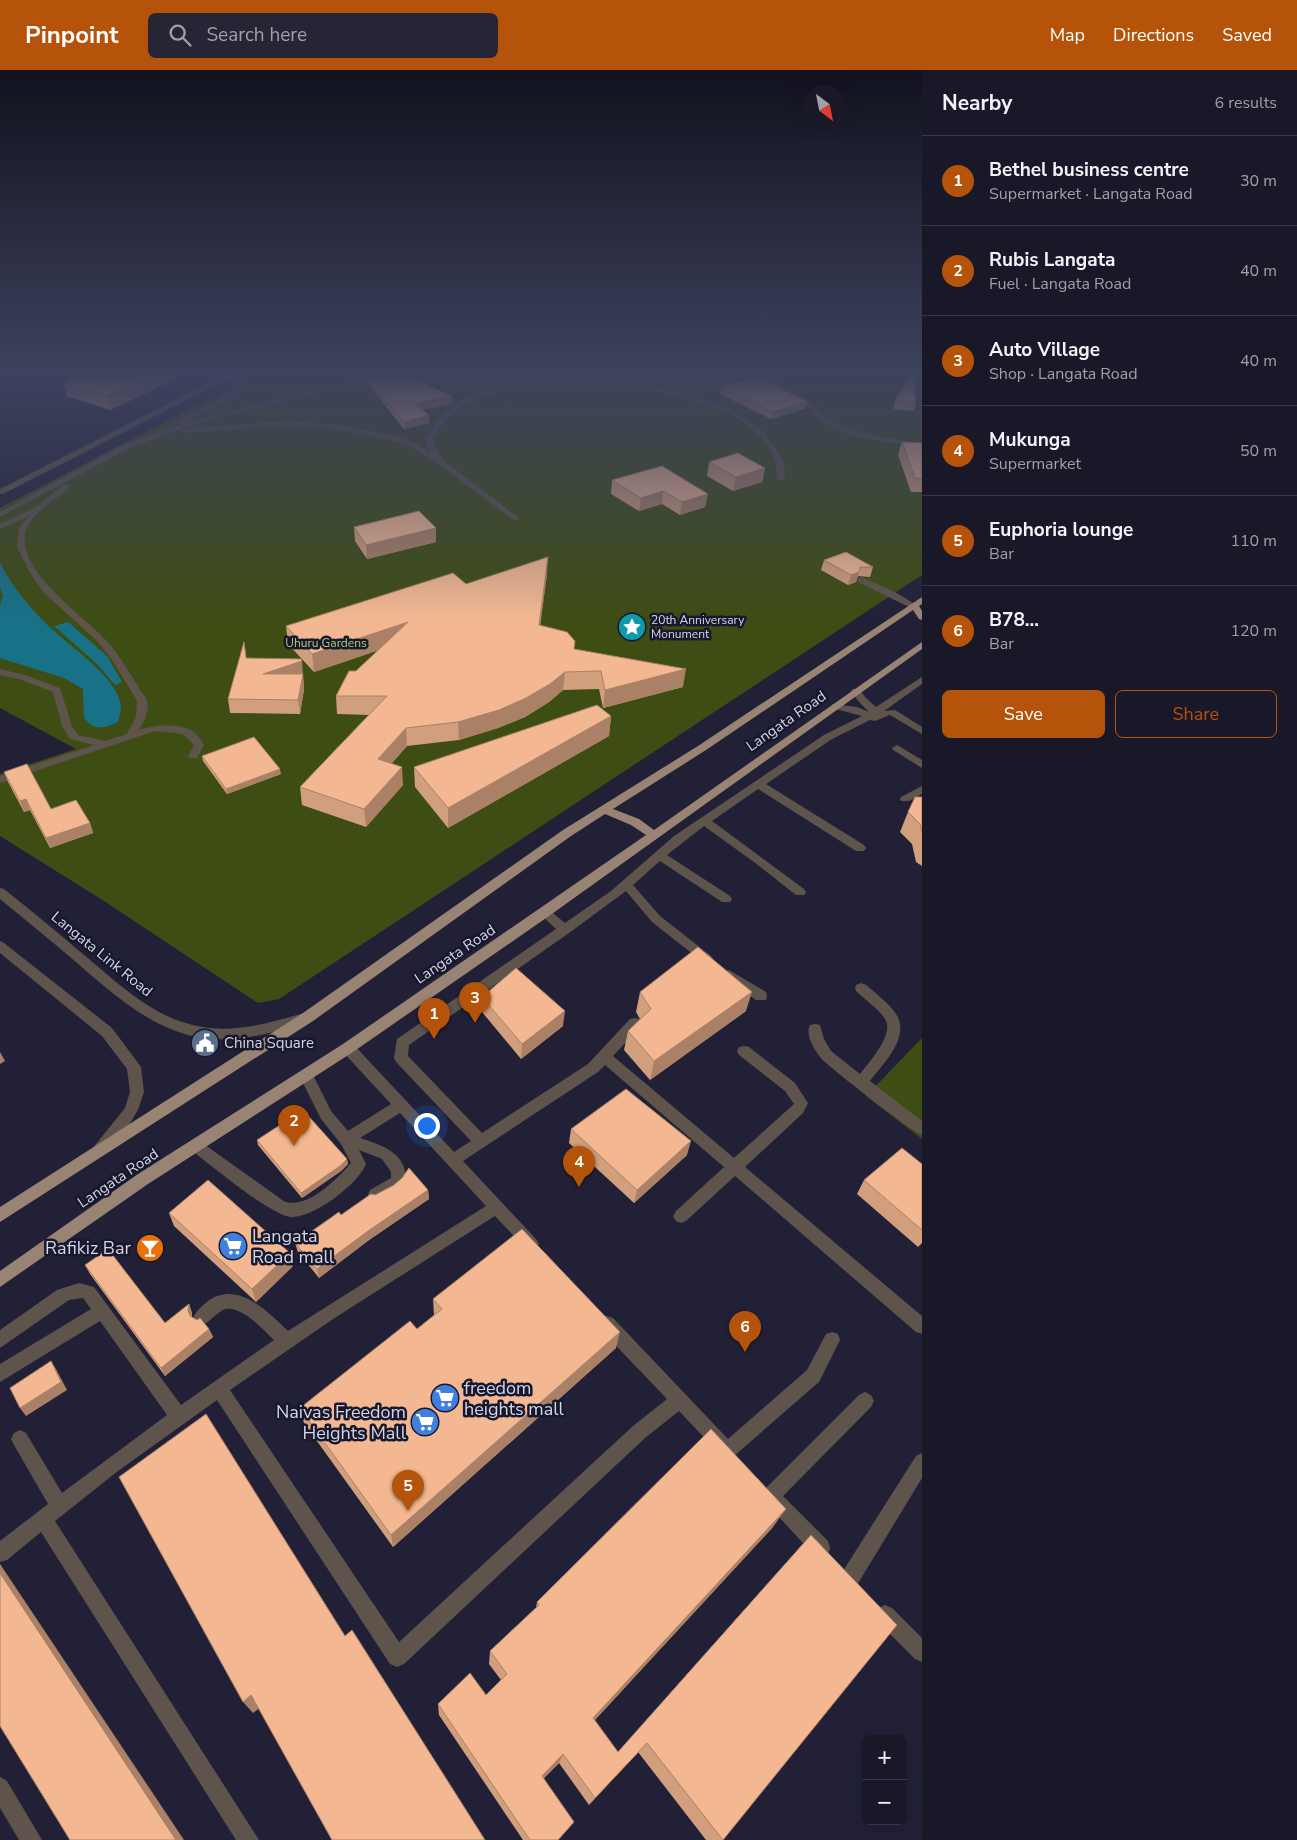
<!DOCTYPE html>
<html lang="en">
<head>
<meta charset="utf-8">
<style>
	body { margin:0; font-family:"Nunito Sans",sans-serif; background:#262535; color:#f1f3f6 }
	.controls { position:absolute; right:15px; bottom:15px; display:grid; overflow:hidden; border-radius:8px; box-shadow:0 5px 20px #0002 }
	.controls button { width:45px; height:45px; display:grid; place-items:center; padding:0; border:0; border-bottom:1px solid #373746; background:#191829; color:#f1f3f6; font:25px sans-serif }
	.compass { position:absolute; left:802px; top:15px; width:45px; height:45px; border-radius:50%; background:#191829; box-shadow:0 5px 20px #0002; rotate:148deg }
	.you { position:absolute; left:426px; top:1055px; width:18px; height:18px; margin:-12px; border:4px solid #fff; border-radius:50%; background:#1a73e8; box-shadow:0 0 0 8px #1a73e833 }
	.badge { display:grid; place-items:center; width:32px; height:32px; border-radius:50%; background:#b45309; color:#fff; font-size:16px; font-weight:700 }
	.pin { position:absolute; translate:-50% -41px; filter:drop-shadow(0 1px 2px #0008) }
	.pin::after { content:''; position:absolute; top:26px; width:18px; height:15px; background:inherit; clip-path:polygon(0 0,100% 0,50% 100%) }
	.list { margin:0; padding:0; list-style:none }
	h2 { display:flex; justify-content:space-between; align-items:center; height:65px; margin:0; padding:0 20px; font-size:21px }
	h2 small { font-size:16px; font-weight:400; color:#9fa0a8 }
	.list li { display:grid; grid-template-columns:32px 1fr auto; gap:15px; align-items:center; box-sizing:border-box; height:90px; padding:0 20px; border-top:1px solid #373746 }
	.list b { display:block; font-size:19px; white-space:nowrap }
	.list p { margin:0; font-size:16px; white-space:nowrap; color:#9fa0a8 }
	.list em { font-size:16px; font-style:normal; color:#9fa0a8 }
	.actions { display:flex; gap:10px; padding:15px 20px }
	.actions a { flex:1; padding:11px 0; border:1px solid #b45309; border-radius:8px; text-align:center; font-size:18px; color:#b45309 }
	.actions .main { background:#b45309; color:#fff }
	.icon { flex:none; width:28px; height:28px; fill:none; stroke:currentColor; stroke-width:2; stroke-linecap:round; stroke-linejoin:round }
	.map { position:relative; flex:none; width:922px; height:1770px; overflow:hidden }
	header { display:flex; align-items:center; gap:30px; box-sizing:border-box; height:70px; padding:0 25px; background:#b45309; color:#fff }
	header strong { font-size:24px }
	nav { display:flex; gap:28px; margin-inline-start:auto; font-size:18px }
	.search { width:350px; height:45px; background:#262535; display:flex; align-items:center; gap:12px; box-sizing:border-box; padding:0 18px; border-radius:8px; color:#9fa0a8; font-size:19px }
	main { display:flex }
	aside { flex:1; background:#191829 }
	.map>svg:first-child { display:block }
</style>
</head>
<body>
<header>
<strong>Pinpoint</strong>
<div class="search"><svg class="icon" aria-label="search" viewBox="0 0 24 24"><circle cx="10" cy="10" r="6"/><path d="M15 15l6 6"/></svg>Search here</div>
<nav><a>Map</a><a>Directions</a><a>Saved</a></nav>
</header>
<main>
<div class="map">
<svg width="922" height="1770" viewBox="0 0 922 1770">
	<rect width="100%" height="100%" fill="#212037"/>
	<g fill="#3e4d13">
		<polygon points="259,303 922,303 922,505 279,929 258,933 104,831 0,766 0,704 76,679 0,638 0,438"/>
		<polygon points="922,968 922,1069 866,1026"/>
	</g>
	<g fill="#177187">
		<path d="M 0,492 C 11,516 34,543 54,561 C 72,578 120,610 121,637 C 121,642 119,647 118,652 C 104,658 93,662 84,647 L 83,619 L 64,608 L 0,588 L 0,534 L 3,527 L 0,517 Z"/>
		<polygon points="68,552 107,586 122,612 115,615 97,594 54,556"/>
	</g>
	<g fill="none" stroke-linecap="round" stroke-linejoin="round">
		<g fill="#5e544c" fill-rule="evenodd">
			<path d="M 217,303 L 234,303 L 233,306 L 245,312 L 234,325 L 184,354 L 312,320 L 374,309 L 429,304 L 744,306 C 766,309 795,315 811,332 C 821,341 818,344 833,352 C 860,366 892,368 922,374 L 922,378 L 852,366 L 829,355 L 814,346 L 807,335 L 797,326 L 763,313 L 744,310 L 429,308 L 374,313 L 312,324 L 206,350 L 130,378 L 0,447 L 0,442 L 124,374 L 180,355 L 176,353 L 178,352 L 230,323 L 238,313 L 228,309 L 3,424 L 0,424 L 0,419 L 222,306 Z"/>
			<path d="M 540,311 L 542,312 L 542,314 C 494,324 461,322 433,369 L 438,383 L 444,391 L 518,447 L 519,449 L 515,451 L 437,393 L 412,378 L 393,371 L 338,359 L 286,355 L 185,363 L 181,361 L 185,359 L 286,351 L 338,355 L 398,367 L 418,374 L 430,383 L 425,369 C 432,359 438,348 447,340 C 470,319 510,314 540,311 Z"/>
			<path d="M 619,311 C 674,320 740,328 775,377 C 782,387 787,397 784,409 L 777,411 C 776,404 778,396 774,388 C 751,332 668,325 617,314 L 617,312 Z"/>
			<path d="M 64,414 L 71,416 C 58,430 35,439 27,458 C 11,495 79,543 101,565 C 117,581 128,600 139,618 C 141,622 146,627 147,631 C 150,641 144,651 139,660 C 152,655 178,653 191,660 C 197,663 200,669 204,675 L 197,688 L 189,688 L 188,686 L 194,675 L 183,664 L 155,661 L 0,713 L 0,706 L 94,675 L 70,669 L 62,656 L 53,622 L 19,609 L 0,605 L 0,599 L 25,605 L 60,618 L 72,656 L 78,665 L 105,671 L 127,664 L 136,647 L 137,631 L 111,588 L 96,570 L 43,522 L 29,501 L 17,477 L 19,458 L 29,446 L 0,459 L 0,454 L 36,437 Z"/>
			<polygon points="861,507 895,522 918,536 917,538 911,538 858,512 858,508"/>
			<path d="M 922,607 L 922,614 L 884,641 L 895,640 L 922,657 L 922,664 L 890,645 L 875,651 L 870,650 L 832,669 L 766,714 L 864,775 L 866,778 L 864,781 L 856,781 L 758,719 L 712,751 L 804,819 L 806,822 L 804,825 L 796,825 L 754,792 L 704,756 L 667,785 L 730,826 L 732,829 L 730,832 L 722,832 L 660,791 L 633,815 L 660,846 L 711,886 L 713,889 L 711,892 L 703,892 L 652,852 L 626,821 L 569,863 L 409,975 L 408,986 L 482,1063 L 588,994 L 630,949 L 635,948 L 640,949 L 642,953 L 640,957 L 613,986 L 734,1088 L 794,1034 L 785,1021 L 739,985 L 737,981 L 739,977 L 744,976 L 749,977 L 795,1013 L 808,1033 L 803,1043 L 745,1097 L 922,1246 L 922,1264 L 916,1262 L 735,1106 L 686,1151 L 681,1153 L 676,1151 L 673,1146 L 676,1141 L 724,1097 L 605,995 L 598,1002 L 463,1091 L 536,1169 L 539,1174 L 536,1179 L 531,1181 L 526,1179 L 495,1146 L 333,1249 L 230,1320 L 399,1572 L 633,1356 L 667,1329 L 601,1260 L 599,1254 L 601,1248 L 607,1246 L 613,1248 L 728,1369 L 807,1300 L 826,1264 L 832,1262 L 838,1264 L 840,1270 L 819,1312 L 734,1386 L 728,1389 L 722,1386 L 720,1381 L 715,1379 L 679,1341 L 645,1368 L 404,1594 L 397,1597 L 390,1594 L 217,1330 L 118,1401 L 55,1451 L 259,1770 L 236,1770 L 41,1462 L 7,1490 L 0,1492 L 0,1471 L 48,1434 L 14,1375 L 11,1369 L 14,1363 L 20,1360 L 26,1363 L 62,1423 L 167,1345 L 100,1251 L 0,1312 L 0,1294 L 91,1239 L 83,1228 L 69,1230 L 0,1278 L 0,1260 L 57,1220 L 79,1213 L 94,1217 L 181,1335 L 274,1270 C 264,1260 239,1233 223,1240 C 215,1244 210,1252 201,1256 L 195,1254 L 193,1248 C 196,1241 202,1236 208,1231 C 238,1210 268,1242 288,1261 L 486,1136 L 400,1043 L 360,1068 C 381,1075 403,1081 406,1106 C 403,1121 388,1127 375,1132 L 370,1130 L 368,1125 L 370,1120 L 391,1108 L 391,1102 L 382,1089 L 359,1080 L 366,1094 C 360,1108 344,1121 332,1130 C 321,1137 307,1146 293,1147 C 273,1148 210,1094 191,1080 L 189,1076 L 191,1072 L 196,1070 L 201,1072 L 285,1132 C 309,1138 336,1110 351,1093 L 341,1074 L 321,1049 L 299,1005 L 301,1001 L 306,999 L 311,1001 L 331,1041 L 348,1061 L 391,1034 L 343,982 L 341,978 L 343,974 L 348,973 L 353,974 L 454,1082 L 471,1071 L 396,992 L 394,988 L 397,969 L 556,859 L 539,843 L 541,840 L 549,840 L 565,853 L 611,821 L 674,766 L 824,665 L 862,646 L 832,638 L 832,634 L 857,637 L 869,642 L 859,632 L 851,621 L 853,619 L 859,619 L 866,628 L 876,637 Z"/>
			<polygon points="897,675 922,690 922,698 893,680 892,678"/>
			<polygon points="922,716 922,724 909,731 901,731 900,729 901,727"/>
			<path d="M 0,818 L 4,819 C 29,839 54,859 78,880 C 115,910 153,950 203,957 C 237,963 272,952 304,943 L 309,944 L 311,948 L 309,952 C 276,962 239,973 204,968 C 151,961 110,921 70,887 C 49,869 27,851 6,834 L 0,829 Z"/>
			<polygon points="0,871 4,873 112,958 141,997 144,1022 138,1040 129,1055 104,1083 99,1085 94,1083 92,1079 125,1038 130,1022 127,999 102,966 0,883"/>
			<polygon points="729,900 766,922 767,926 766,930 756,930 725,908 723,905 725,902"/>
			<path d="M 861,913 L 866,915 C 875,923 889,933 896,944 C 911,967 883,994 870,1011 L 922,1051 L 922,1065 C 911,1061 827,996 820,987 C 814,979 805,965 810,955 L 815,954 L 820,955 L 824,969 L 831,981 L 860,1004 C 869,992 895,964 885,949 C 879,939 865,930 856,921 L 855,918 L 856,915 Z"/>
			<polygon points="865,1322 871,1325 874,1331 871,1337 783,1426 828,1471 830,1478 828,1485 821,1487 814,1485 768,1435 762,1425 765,1419 859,1325"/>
			<polygon points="922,1383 922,1408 857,1515 850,1517 843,1515 841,1508 843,1501 916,1386"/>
			<polygon points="885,1535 892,1538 922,1568 922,1592 915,1589 878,1552 875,1545 878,1538"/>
			<polygon points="0,1707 7,1711 42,1770 19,1770 0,1738"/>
		</g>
		<polygon fill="#998473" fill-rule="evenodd" points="922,527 922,534 919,536 922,541 922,550 919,549 913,540 706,680 613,739 639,749 654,760 922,572 922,579 549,846 353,982 148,1114 0,1217 0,1201 138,1104 343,974 646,765 631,755 605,744 571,766 313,951 0,1152 0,1137 303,943 563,760 698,676"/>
	</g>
	<g fill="#d19e7e">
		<polygon points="82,303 181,303 182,306 110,340 67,326 63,313 84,304"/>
		<polygon points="368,309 394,309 452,326 452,334 422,340 429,353 404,359 369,316"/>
		<polygon points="721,317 806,338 771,349 720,324"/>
		<polygon points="895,331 916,333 914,341 893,339"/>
		<polygon points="902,372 922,373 922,422 911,422 898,385"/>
		<polygon points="709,392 765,398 762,412 733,421 707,406"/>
		<polygon points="662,396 705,437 680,445 662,434 639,441 611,424 612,410"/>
		<polygon points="354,457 436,458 436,472 367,489 355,471"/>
		<polygon points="824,490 873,497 870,507 858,506 856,512 848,515 821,500"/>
		<polygon points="547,504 540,555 574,579 683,617 603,638 599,619 563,620 549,632 525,647 498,658 459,670 407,676 392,693 403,715 366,757 302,735 300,717 369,645 337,644 336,626 356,601 379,580 314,602 288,574 286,556 466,514"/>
		<polygon points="246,588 303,605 304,619 300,644 230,643 228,629"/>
		<polygon points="611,646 609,666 448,758 415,717 414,697"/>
		<polygon points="202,686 281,704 227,724 203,691"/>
		<polygon points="4,702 51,739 90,753 93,763 50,778 30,740 24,742 8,712"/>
		<polygon points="922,727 922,796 916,792 912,774 900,762 908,742"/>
		<polygon points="640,922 746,941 650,1010 624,980 628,961 640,949 636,942"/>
		<polygon points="482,927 563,956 521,989 482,942"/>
		<polygon points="571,1059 687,1085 634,1133 569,1073"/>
		<polygon points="257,1070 347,1089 348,1094 341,1101 302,1128 258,1075"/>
		<polygon points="922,1094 922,1173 918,1177 857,1124 864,1110"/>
		<polygon points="428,1120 429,1129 369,1170 319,1208 298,1182 295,1173 375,1125"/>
		<polygon points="169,1143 293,1196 256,1232 174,1156"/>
		<polygon points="85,1195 165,1253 189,1234 192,1243 192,1247 209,1259 213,1267 165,1306 90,1204"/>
		<polygon points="433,1229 616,1278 393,1477 304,1353 300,1338 417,1259 434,1245"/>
		<polygon points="773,1457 595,1650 618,1682 811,1465 723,1770 706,1770 638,1682 589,1735 559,1693 544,1708 558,1770 523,1770 439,1645 438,1634 486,1625 501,1610 489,1594 490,1581 536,1538 537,1532"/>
	</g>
	<g fill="#aa8166">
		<polygon points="1,303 16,303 3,309"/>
		<polygon points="157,303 181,303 182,306 110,340 107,326"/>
		<polygon points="452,326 452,334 414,341 414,334"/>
		<polygon points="808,332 806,338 771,349 772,342"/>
		<polygon points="429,345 429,353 404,359 404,352"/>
		<polygon points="765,398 762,412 733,421 736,407"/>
		<polygon points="663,421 662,434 639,441 641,428"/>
		<polygon points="708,424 705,437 680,445 682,432"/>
		<polygon points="436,458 436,472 367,489 366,475"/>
		<polygon points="548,487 547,504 538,573 539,555"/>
		<polygon points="859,502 856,512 848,515 851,505"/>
		<polygon points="408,552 409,570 314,602 312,584"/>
		<polygon points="302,591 304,619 300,644 298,630 263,604"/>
		<polygon points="686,599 683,617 603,638 605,620"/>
		<polygon points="565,602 563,620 549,632 525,647 498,658 459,670 458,652"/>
		<polygon points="611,646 609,666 448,758 448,738"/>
		<polygon points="406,658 407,676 379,707 378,689"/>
		<polygon points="402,697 403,715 366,757 364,739"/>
		<polygon points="280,699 281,704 227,724 226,719"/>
		<polygon points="26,729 30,740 24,742 20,731"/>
		<polygon points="90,753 93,763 50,778 46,768"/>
		<polygon points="752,922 746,941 650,1010 654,991"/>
		<polygon points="565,941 563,956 521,989 522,974"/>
		<polygon points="0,982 5,991 0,994"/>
		<polygon points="691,1071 687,1085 634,1133 637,1120"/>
		<polygon points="347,1089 348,1094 341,1101 302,1128 301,1123"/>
		<polygon points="428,1120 429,1129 369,1170 319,1208 317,1199 368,1161"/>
		<polygon points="290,1183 293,1196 256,1232 252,1219"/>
		<polygon points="189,1234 192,1243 191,1249 188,1240"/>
		<polygon points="209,1259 213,1267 165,1306 161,1298"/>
		<polygon points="620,1262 616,1278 393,1477 391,1465"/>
		<polygon points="51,1291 56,1299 67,1320 26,1346 20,1338"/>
		<polygon points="786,1439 773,1457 587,1658 593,1648"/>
		<polygon points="0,1494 184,1770 176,1770 0,1503"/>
		<polygon points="251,1625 261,1637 253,1643 243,1632"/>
		<polygon points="563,1684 559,1693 538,1714 542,1706"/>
	</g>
	<g fill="#f3b892" stroke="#aa8166">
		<polygon points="86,303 157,303 107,326 63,313"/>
		<polygon points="912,304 916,333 895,331"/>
		<polygon points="406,305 452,326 414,334 429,345 404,352 368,309 392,306 394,309"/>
		<polygon points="759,308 808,332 772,342 721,317"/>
		<polygon points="902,372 922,373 922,409 915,408"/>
		<polygon points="738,383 765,398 736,407 709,392"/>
		<polygon points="662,396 708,424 682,432 663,421 641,428 612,410"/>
		<polygon points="419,441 436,458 366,475 354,457"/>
		<polygon points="846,482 873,497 860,497 859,502 851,505 824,490"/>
		<polygon points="548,487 539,555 567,562 575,571 574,579 686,599 605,620 601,601 565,602 550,614 526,628 499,640 458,652 406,658 378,689 402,697 364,739 300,717 387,626 336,626 349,601 356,601 408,552 312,584 286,556 453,503 466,514"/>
		<polygon points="244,572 246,588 301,589 302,591 263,604 303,604 298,630 228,629"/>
		<polygon points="597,635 611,646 448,738 414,697"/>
		<polygon points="254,667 280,699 226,719 202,686"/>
		<polygon points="27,694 51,739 76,730 90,753 46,768 26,729 20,731 4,702"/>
		<polygon points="915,727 922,727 922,762 920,754 908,742"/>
		<polygon points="698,877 752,922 654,991 628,961 651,939 640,922"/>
		<polygon points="516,898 565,941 522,974 482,927"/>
		<polygon points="626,1019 691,1071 637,1120 571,1059"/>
		<polygon points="303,1040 347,1089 340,1096 301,1123 257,1070"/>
		<polygon points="902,1078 922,1094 922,1160 864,1110"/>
		<polygon points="409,1098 428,1120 368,1161 317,1199 295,1173 339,1142 341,1145 371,1124 375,1125 394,1115 402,1108"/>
		<polygon points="208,1110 290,1183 252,1219 169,1143"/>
		<polygon points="522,1159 620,1262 391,1465 300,1338 410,1251 417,1259 442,1239 433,1229"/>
		<polygon points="108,1179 165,1253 189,1234 188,1240 190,1246 197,1250 200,1248 209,1259 161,1298 85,1195"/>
		<polygon points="51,1291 61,1312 20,1338 10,1318"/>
		<polygon points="206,1344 345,1566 352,1560 485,1770 332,1770 251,1625 243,1632 119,1407"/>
		<polygon points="711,1359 786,1439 593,1648 618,1682 811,1465 897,1555 723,1770 647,1673 595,1728 563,1684 542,1706 574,1752 558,1770 530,1770 438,1634 470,1603 486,1625 507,1604 490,1581 539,1535 537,1532"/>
		<polygon points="0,1503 176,1770 70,1770 0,1656"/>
	</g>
	<linearGradient id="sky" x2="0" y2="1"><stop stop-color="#12121e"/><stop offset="0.55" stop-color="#3d425e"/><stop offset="1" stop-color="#3d425e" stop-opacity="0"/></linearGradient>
	<rect width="922" height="550" fill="url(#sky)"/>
	<defs>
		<symbol id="sight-disc" viewBox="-11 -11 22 22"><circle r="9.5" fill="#0f9aa8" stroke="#17172d"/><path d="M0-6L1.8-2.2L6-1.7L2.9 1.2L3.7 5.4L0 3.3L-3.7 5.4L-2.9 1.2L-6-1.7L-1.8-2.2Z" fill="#fff"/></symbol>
		<symbol id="civic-disc" viewBox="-11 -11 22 22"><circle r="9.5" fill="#5c6f8a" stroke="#17172d"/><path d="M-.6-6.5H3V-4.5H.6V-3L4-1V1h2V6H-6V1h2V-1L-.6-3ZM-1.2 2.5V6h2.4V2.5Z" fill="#fff"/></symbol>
		<symbol id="supermarket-disc" viewBox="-11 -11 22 22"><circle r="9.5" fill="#3f7fe0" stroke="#17172d"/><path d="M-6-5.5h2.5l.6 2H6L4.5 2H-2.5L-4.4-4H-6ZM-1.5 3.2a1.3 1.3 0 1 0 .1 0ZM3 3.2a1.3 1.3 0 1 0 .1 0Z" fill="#fff"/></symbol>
		<symbol id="bar-disc" viewBox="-11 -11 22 22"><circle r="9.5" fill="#e8710a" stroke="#17172d"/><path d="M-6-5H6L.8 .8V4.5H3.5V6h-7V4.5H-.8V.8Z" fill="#fff"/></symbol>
	</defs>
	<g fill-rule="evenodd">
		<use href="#sight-disc" x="616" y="541" width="32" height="32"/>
		<use href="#civic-disc" x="189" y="957" width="32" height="32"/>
		<use href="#supermarket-disc" x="217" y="1160" width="32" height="32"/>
		<use href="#bar-disc" x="134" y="1162" width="32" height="32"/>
		<use href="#supermarket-disc" x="429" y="1312" width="32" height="32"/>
		<use href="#supermarket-disc" x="409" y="1336" width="32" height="32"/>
	</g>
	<g text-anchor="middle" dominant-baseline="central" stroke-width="5" stroke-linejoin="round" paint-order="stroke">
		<g font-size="12" fill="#d4d5e4" stroke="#17172d" text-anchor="start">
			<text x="651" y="550">20th Anniversary<tspan x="651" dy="14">Monument</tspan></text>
		</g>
		<g font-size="12" fill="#b0cb75" stroke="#17172d">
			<text x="326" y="573">Uhuru Gardens</text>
		</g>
		<g font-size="15" fill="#d4d5e4" stroke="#17172d">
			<text transform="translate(786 651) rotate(-35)">Langata Road</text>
			<text transform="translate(102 884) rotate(39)">Langata Link Road</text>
			<text transform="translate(455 884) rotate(-34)">Langata Road</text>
			<text transform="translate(118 1108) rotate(-34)">Langata Road</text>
		</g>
		<g font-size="15" fill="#d4d5e4" stroke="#17172d" text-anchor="start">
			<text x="224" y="973">China Square</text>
		</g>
		<g font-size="18" fill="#d4d5e4" stroke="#17172d" text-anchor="start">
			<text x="252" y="1166">Langata<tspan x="252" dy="21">Road mall</tspan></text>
			<text x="131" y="1178" text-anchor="end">Rafikiz Bar</text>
			<text x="464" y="1318">freedom<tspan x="464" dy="21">heights mall</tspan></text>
			<text x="406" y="1342" text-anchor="end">Naivas Freedom<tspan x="406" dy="21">Heights Mall</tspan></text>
		</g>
	</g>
</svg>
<div class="controls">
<button>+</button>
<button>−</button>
</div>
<svg class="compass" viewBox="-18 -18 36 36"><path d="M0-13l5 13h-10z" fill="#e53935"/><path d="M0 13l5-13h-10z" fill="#9fa0a8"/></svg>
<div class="you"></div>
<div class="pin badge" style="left:434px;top:969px">1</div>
<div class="pin badge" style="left:294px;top:1076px">2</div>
<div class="pin badge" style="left:475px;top:953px">3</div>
<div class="pin badge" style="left:579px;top:1117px">4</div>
<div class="pin badge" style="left:408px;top:1441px">5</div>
<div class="pin badge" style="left:745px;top:1282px">6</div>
</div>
<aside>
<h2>Nearby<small>6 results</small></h2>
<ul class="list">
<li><span class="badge">1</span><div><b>Bethel business centre</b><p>Supermarket · Langata Road</p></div><em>30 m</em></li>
<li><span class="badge">2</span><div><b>Rubis Langata</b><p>Fuel · Langata Road</p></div><em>40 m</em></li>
<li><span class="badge">3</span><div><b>Auto Village</b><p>Shop · Langata Road</p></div><em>40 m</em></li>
<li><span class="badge">4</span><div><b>Mukunga</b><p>Supermarket</p></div><em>50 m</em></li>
<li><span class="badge">5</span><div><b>Euphoria lounge</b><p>Bar</p></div><em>110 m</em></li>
<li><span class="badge">6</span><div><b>B78...</b><p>Bar</p></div><em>120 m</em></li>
</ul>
<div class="actions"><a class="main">Save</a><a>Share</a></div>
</aside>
</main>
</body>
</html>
